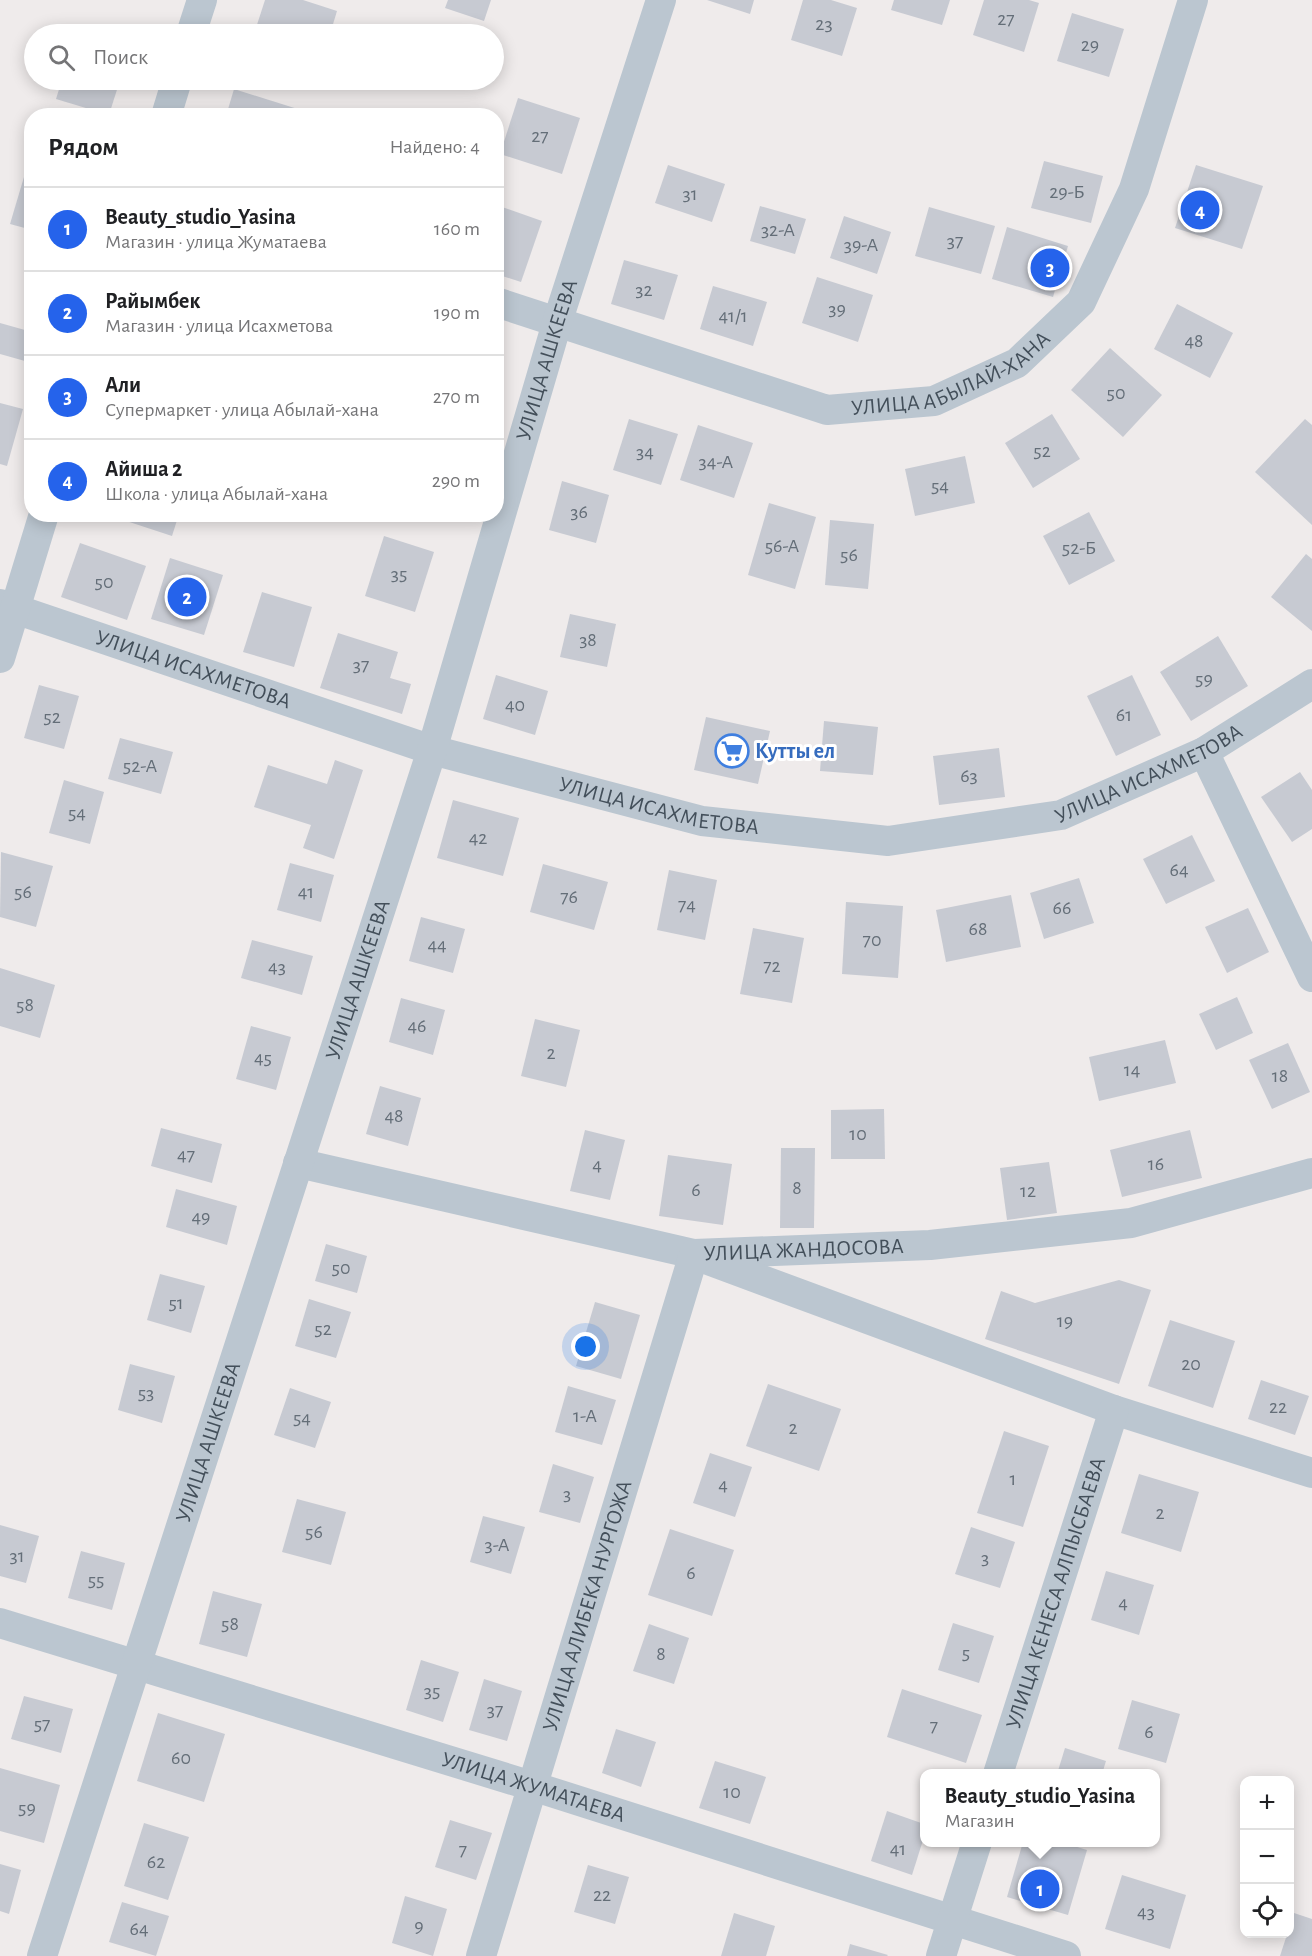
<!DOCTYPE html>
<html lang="ru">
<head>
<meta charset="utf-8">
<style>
	body { margin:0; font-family:"Alegreya Sans",sans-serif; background:#f2f2f2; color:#202124 }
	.controls { position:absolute; right:18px; bottom:18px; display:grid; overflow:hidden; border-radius:12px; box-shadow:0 3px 15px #0003 }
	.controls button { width:54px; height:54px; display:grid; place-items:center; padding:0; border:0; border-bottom:2px solid #e0e0e0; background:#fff; color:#202124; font:30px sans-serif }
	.you { position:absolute; left:586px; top:1347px; width:21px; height:21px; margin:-15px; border:4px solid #fff; border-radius:50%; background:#1a73e8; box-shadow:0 0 0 9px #1a73e833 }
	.badge { display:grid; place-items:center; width:39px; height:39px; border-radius:50%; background:#2563eb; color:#fff; font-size:20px; font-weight:700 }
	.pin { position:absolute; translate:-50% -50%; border:3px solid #fff; box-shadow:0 2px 6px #0006 }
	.popup { position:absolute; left:920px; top:1769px; width:240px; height:78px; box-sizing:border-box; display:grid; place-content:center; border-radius:12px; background:#fff; filter:drop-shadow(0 2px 4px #0005); font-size:20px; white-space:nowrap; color:#757577 }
	.popup b { font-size:22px; color:#202124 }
	.popup::after { content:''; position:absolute; left:50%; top:100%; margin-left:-12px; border:12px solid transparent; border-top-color:#fff }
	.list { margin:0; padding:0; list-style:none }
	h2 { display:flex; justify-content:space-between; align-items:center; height:78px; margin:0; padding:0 24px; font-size:26px }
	h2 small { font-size:20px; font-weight:400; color:#757577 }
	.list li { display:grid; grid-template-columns:39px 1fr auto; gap:18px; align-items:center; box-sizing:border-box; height:84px; padding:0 24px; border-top:2px solid #e0e0e0 }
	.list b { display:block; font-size:22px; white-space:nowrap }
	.list p { margin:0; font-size:20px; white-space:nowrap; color:#757577 }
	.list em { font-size:20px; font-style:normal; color:#757577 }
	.icon { flex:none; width:33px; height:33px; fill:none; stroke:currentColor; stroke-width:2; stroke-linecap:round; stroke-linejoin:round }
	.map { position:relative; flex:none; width:1312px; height:1956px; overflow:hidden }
	.search { position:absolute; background:#fff; box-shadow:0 3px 15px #0003; left:24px; top:24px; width:480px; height:66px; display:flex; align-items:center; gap:15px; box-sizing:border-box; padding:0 21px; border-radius:33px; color:#757577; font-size:22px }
	.panel { position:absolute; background:#fff; box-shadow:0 3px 15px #0003; left:24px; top:108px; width:480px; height:414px; border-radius:24px }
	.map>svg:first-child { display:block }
</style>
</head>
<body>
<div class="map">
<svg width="1312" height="1956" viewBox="0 0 1312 1956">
	<rect width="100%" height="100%" fill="#efebeb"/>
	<g fill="#c7cad2">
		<polygon points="265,0 303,0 337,11 330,34 254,34"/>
		<polygon points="448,0 491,0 484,21 445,8"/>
		<polygon points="707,0 754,0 750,14"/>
		<polygon points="803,0 831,0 857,8 842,56 791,40"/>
		<polygon points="894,0 950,0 942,25 891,10"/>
		<polygon points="984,0 1029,0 1039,3 1024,52 973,35"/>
		<polygon points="1072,13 1124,29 1109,77 1057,61"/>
		<polygon points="62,80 120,80 109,115 56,99"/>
		<polygon points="234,89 304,111 302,116 226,116"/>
		<polygon points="518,98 580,118 562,174 500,154"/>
		<polygon points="32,150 32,230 10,224"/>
		<polygon points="1044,161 1103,176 1091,223 1031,208"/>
		<polygon points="668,165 725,184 712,222 655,203"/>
		<polygon points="1196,165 1263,186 1242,249 1175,228"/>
		<polygon points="760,206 806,219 795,254 750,241"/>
		<polygon points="502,207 542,221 521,282 496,274 496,222"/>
		<polygon points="929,207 995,226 981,274 915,256"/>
		<polygon points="844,216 891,232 877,274 830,258"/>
		<polygon points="1007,227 1068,246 1053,297 992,279"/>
		<polygon points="624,260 678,275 664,320 611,304"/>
		<polygon points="817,277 873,295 858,342 802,323"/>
		<polygon points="713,286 767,302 753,346 700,329"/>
		<polygon points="1177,304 1233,333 1210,378 1154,349"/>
		<polygon points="0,323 32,332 32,363 0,354"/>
		<polygon points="1110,348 1162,395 1123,437 1071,390"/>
		<polygon points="0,403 23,409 7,466 0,464"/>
		<polygon points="1052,414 1080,459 1033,488 1005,443"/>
		<polygon points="629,419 678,434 661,485 613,470"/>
		<polygon points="1305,419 1312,425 1312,525 1255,472"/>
		<polygon points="698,425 753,443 734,498 680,480"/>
		<polygon points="965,456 975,503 915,516 905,469"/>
		<polygon points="562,481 609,495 596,543 549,530"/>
		<polygon points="769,503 816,517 795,589 748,575"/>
		<polygon points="1089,512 1115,561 1069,585 1043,536"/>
		<polygon points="105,514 179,514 172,536"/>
		<polygon points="830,520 874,524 868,589 825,585"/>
		<polygon points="384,536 434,552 415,612 365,596"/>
		<polygon points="80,543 146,566 127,620 61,597"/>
		<polygon points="1306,554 1312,559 1312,631 1271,597"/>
		<polygon points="170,558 223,575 204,635 151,619"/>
		<polygon points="262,592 312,607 294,667 243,652"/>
		<polygon points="570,614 616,624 607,667 560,657"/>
		<polygon points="338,633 398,652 390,678 411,684 402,714 320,688"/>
		<polygon points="1218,636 1248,686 1191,721 1160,672"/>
		<polygon points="496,675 548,691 535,735 483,719"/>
		<polygon points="1132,675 1161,735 1116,756 1087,696"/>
		<polygon points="39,685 79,696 64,749 24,738"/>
		<polygon points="706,717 770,731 758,784 694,770"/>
		<polygon points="824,721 878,727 873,775 820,771"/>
		<polygon points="120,738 173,752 161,794 108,779"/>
		<polygon points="999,748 1005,797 939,805 933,756"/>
		<polygon points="335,760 363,770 334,859 303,848 311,825 254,807 268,765 327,784"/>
		<polygon points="1300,772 1312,790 1312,829 1292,842 1261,797"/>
		<polygon points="64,780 104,792 90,844 49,833"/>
		<polygon points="453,800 519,818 503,876 437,858"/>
		<polygon points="1192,835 1215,881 1166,904 1143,859"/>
		<polygon points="1,852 53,866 36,927 0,917"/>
		<polygon points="290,863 334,875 321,922 277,910"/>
		<polygon points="543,864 608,882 594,930 530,912"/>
		<polygon points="669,870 717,880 705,940 657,930"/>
		<polygon points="1079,878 1094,923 1044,939 1030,893"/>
		<polygon points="1011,895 1021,947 946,962 936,910"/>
		<polygon points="846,902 903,906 898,978 842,974"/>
		<polygon points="1248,908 1269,952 1227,973 1205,927"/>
		<polygon points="421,917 465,929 453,973 409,961"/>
		<polygon points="753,928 804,938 792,1003 740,994"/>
		<polygon points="252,940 313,956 302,995 241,978"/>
		<polygon points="0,968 55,985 40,1038 0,1026"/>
		<polygon points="1237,997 1253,1033 1216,1050 1199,1014"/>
		<polygon points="401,998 445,1010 433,1055 389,1042"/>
		<polygon points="535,1019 580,1030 566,1087 521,1076"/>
		<polygon points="251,1026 291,1037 276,1090 236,1079"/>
		<polygon points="1165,1040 1176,1083 1099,1101 1089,1057"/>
		<polygon points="1288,1043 1310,1092 1272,1109 1249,1060"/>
		<polygon points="380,1086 421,1098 408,1146 366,1134"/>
		<polygon points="884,1109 885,1159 831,1159 831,1110"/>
		<polygon points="161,1128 222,1144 212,1183 151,1166"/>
		<polygon points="585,1130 625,1140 610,1200 570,1191"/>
		<polygon points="1190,1130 1202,1178 1122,1197 1110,1150"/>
		<polygon points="781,1148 815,1148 814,1228 780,1228"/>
		<polygon points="668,1155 732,1164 723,1225 659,1216"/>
		<polygon points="1049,1162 1057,1213 1007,1220 1000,1168"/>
		<polygon points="176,1189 237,1206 227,1245 166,1227"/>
		<polygon points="326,1244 367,1256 357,1293 315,1281"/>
		<polygon points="160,1274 205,1286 191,1333 147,1320"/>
		<polygon points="1119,1280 1151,1290 1119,1384 985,1339 1001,1291 1035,1303"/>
		<polygon points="309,1299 351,1312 336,1358 295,1346"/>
		<polygon points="595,1302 640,1315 621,1379 576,1366"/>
		<polygon points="1170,1320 1235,1341 1213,1408 1148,1386"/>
		<polygon points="130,1364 175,1376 162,1423 118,1410"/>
		<polygon points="1261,1380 1309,1396 1295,1435 1248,1419"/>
		<polygon points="768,1384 841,1409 819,1471 746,1446"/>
		<polygon points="568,1386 616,1400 602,1445 555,1432"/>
		<polygon points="290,1388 331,1402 315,1448 274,1435"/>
		<polygon points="1004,1431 1049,1446 1023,1527 977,1513"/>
		<polygon points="710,1453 752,1467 735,1517 693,1503"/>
		<polygon points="553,1464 594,1477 580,1523 539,1512"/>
		<polygon points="1139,1474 1199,1492 1181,1552 1121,1533"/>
		<polygon points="297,1499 346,1512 331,1565 282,1552"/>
		<polygon points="483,1516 525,1527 511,1574 470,1562"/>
		<polygon points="0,1525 39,1536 26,1583 0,1576"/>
		<polygon points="971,1527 1015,1542 1000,1588 955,1574"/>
		<polygon points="670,1529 734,1550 712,1616 648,1595"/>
		<polygon points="81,1551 125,1563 112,1610 68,1598"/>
		<polygon points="1106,1571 1154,1585 1139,1635 1091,1620"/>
		<polygon points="213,1591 262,1604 247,1657 199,1644"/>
		<polygon points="953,1623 994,1636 979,1683 938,1670"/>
		<polygon points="649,1624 689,1638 674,1684 633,1671"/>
		<polygon points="421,1660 459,1672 443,1722 406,1710"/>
		<polygon points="484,1679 522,1691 507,1741 469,1730"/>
		<polygon points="902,1689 982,1715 966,1763 887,1737"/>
		<polygon points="24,1696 73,1709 61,1753 11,1739"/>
		<polygon points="1132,1700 1180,1714 1166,1763 1118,1749"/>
		<polygon points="158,1713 225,1734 204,1802 137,1781"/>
		<polygon points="616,1729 656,1742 641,1787 602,1773"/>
		<polygon points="1065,1748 1106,1761 1102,1774 1057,1774"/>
		<polygon points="715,1761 766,1777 750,1824 699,1808"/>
		<polygon points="0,1768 60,1785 44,1843 0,1831"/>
		<polygon points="887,1811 924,1824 924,1837 912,1875 871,1861"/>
		<polygon points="450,1820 492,1833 476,1880 435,1867"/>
		<polygon points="144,1823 189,1837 168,1900 124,1886"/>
		<polygon points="1023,1842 1061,1842 1087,1850 1068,1915 1007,1897"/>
		<polygon points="0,1864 21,1870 9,1914 0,1911"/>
		<polygon points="588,1865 629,1877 615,1924 574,1912"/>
		<polygon points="1122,1875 1186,1895 1170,1949 1105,1929"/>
		<polygon points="405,1896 447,1909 433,1956 392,1943"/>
		<polygon points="122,1902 169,1916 156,1956 109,1942"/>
		<polygon points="734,1913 775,1926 766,1956 721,1956"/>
		<polygon points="1294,1913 1312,1919 1312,1956 1280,1956"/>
		<polygon points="850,1944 888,1955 887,1956 847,1956"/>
	</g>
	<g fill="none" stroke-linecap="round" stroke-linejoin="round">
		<g stroke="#bbc6d0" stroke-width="30">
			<polyline points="191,34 202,0"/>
			<polyline points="166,116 177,80"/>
			<path id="s1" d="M 496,302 L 827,410 L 934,401 L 1017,363 L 1081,302 L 1134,189 L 1193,0"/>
			<path id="s2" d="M 0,604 L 432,750 L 702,821 L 888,841 L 1061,815 L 1204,752 L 1312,684"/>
			<polyline points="0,658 44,514"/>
			<polyline points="1204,752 1312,977"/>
			<path id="s3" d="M 298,1163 L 694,1254 L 930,1245 L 1131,1223 L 1312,1173"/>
			<polyline points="708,1260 1114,1410 1312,1473"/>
			<path id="s4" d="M 0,1623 L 532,1786 L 1066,1956"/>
			<path id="s5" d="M 998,1774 L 1114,1410"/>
			<path id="s6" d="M 42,1956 L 432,750 L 557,323 L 661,0"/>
			<path id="s7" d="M 481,1956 L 694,1254"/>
			<polyline points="941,1956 977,1842"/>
		</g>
	</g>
	<defs>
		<symbol id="supermarket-ring" viewBox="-11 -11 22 22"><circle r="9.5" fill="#fff" stroke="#3f7fe0" stroke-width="1.5"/><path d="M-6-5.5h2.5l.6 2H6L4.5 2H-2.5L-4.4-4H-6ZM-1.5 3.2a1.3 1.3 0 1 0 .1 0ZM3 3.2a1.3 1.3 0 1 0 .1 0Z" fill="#3f7fe0"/></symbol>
	</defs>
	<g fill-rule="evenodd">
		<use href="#supermarket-ring" x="713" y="732" width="38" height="38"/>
	</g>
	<g text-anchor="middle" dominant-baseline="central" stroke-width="6" stroke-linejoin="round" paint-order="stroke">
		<g font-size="20" fill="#646e78">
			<text x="1006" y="19">27</text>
			<text x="824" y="24">23</text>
			<text x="1090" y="45">29</text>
			<text x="540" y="136">27</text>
			<text x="1067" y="192">29-Б</text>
			<text x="690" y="194">31</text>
			<text x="778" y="230">32-А</text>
			<text x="955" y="241">37</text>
			<text x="861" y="245">39-А</text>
			<text x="644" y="290">32</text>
			<text x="837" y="309">39</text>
			<text x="733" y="316">41/1</text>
			<text x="1194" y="341">48</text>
			<text x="1116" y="393">50</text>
			<text x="1042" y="451">52</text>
			<text x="645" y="452">34</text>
			<text x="716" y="462">34-А</text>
			<text x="940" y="486">54</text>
			<text x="579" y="512">36</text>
			<text x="782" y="546">56-А</text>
			<text x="1079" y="548">52-Б</text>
			<text x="849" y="555">56</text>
			<text x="399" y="574">35</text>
			<text x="104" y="582">50</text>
			<text x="588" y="640">38</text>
			<text x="361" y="665">37</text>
			<text x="1204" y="679">59</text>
			<text x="515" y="705">40</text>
			<text x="1124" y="715">61</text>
			<text x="52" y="717">52</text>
			<text x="140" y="766">52-А</text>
			<text x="969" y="776">63</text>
			<text x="77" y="813">54</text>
			<text x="478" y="838">42</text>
			<text x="1179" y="870">64</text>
			<text x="23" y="892">56</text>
			<text x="306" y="892">41</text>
			<text x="569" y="897">76</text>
			<text x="687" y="905">74</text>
			<text x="1062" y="908">66</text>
			<text x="978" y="929">68</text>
			<text x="872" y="940">70</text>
			<text x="437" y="945">44</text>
			<text x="772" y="966">72</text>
			<text x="277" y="967">43</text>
			<text x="25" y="1005">58</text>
			<text x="417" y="1026">46</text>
			<text x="551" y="1053">2</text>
			<text x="263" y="1058">45</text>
			<text x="1132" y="1070">14</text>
			<text x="1280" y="1076">18</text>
			<text x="394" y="1116">48</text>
			<text x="858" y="1134">10</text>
			<text x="186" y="1155">47</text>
			<text x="1156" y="1164">16</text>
			<text x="597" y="1165">4</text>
			<text x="797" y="1188">8</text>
			<text x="696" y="1190">6</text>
			<text x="1028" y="1191">12</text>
			<text x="201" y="1217">49</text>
			<text x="341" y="1268">50</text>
			<text x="176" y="1303">51</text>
			<text x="1065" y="1321">19</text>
			<text x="323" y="1329">52</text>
			<text x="1191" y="1364">20</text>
			<text x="146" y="1393">53</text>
			<text x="1278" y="1407">22</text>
			<text x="585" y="1416">1-А</text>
			<text x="302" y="1418">54</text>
			<text x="793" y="1428">2</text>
			<text x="1013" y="1479">1</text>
			<text x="723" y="1485">4</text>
			<text x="567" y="1494">3</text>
			<text x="1160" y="1513">2</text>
			<text x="314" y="1532">56</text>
			<text x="497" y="1545">3-А</text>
			<text x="17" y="1556">31</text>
			<text x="985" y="1558">3</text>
			<text x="691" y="1573">6</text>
			<text x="96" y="1580">55</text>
			<text x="1123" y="1603">4</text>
			<text x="230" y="1624">58</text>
			<text x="966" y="1653">5</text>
			<text x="661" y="1654">8</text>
			<text x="432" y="1691">35</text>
			<text x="495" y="1710">37</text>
			<text x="42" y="1724">57</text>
			<text x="934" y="1726">7</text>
			<text x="1149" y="1732">6</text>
			<text x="181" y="1758">60</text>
			<text x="732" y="1792">10</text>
			<text x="27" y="1808">59</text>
			<text x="898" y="1849">41</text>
			<text x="463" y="1850">7</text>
			<text x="156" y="1862">62</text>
			<text x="602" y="1895">22</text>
			<text x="1146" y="1912">43</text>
			<text x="419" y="1926">9</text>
			<text x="139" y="1929">64</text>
		</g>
		<g font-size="22" fill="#434f5a" stroke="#fff">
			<text stroke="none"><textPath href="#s6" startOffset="1674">УЛИЦА АШКЕЕВА</textPath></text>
			<text stroke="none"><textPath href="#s1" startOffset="480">УЛИЦА АБЫЛАЙ-ХАНА</textPath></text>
			<text stroke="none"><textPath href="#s2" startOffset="204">УЛИЦА ИСАХМЕТОВА</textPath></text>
			<text stroke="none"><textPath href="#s2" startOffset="1194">УЛИЦА ИСАХМЕТОВА</textPath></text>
			<text stroke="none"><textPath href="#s2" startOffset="690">УЛИЦА ИСАХМЕТОВА</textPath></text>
			<text stroke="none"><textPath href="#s6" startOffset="1026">УЛИЦА АШКЕЕВА</textPath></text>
			<text stroke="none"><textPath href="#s3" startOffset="516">УЛИЦА ЖАНДОСОВА</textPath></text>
			<text stroke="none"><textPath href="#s6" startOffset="540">УЛИЦА АШКЕЕВА</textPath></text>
			<text stroke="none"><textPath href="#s5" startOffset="190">УЛИЦА КЕНЕСА АЛПЫСБАЕВА</textPath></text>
			<text stroke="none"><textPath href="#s7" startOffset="366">УЛИЦА АЛИБЕКА НУРГОЖА</textPath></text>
			<text stroke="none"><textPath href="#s4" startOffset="558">УЛИЦА ЖУМАТАЕВА</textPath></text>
		</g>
		<g font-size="22" font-weight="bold" fill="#366cbe" stroke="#fff" text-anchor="start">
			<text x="755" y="751">Кутты ел</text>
		</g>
	</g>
</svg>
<div class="controls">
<button>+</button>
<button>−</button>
<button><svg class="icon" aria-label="locate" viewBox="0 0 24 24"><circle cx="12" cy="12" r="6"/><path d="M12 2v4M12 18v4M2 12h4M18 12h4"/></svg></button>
</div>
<div class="you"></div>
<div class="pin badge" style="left:1040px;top:1889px">1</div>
<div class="popup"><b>Beauty_studio_Yasina</b>Магазин</div>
<div class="pin badge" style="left:187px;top:597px">2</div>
<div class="pin badge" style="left:1050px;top:268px">3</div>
<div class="pin badge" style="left:1200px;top:210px">4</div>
<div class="search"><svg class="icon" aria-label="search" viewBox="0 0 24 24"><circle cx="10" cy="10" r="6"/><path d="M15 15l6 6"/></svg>Поиск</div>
<section class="panel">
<h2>Рядом<small>Найдено: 4</small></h2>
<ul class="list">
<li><span class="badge">1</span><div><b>Beauty_studio_Yasina</b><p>Магазин · улица Жуматаева</p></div><em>160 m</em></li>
<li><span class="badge">2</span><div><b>Райымбек</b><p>Магазин · улица Исахметова</p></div><em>190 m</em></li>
<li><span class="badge">3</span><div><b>Али</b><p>Супермаркет · улица Абылай-хана</p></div><em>270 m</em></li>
<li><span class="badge">4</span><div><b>Айиша 2</b><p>Школа · улица Абылай-хана</p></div><em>290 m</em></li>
</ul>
</section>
</div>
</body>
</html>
